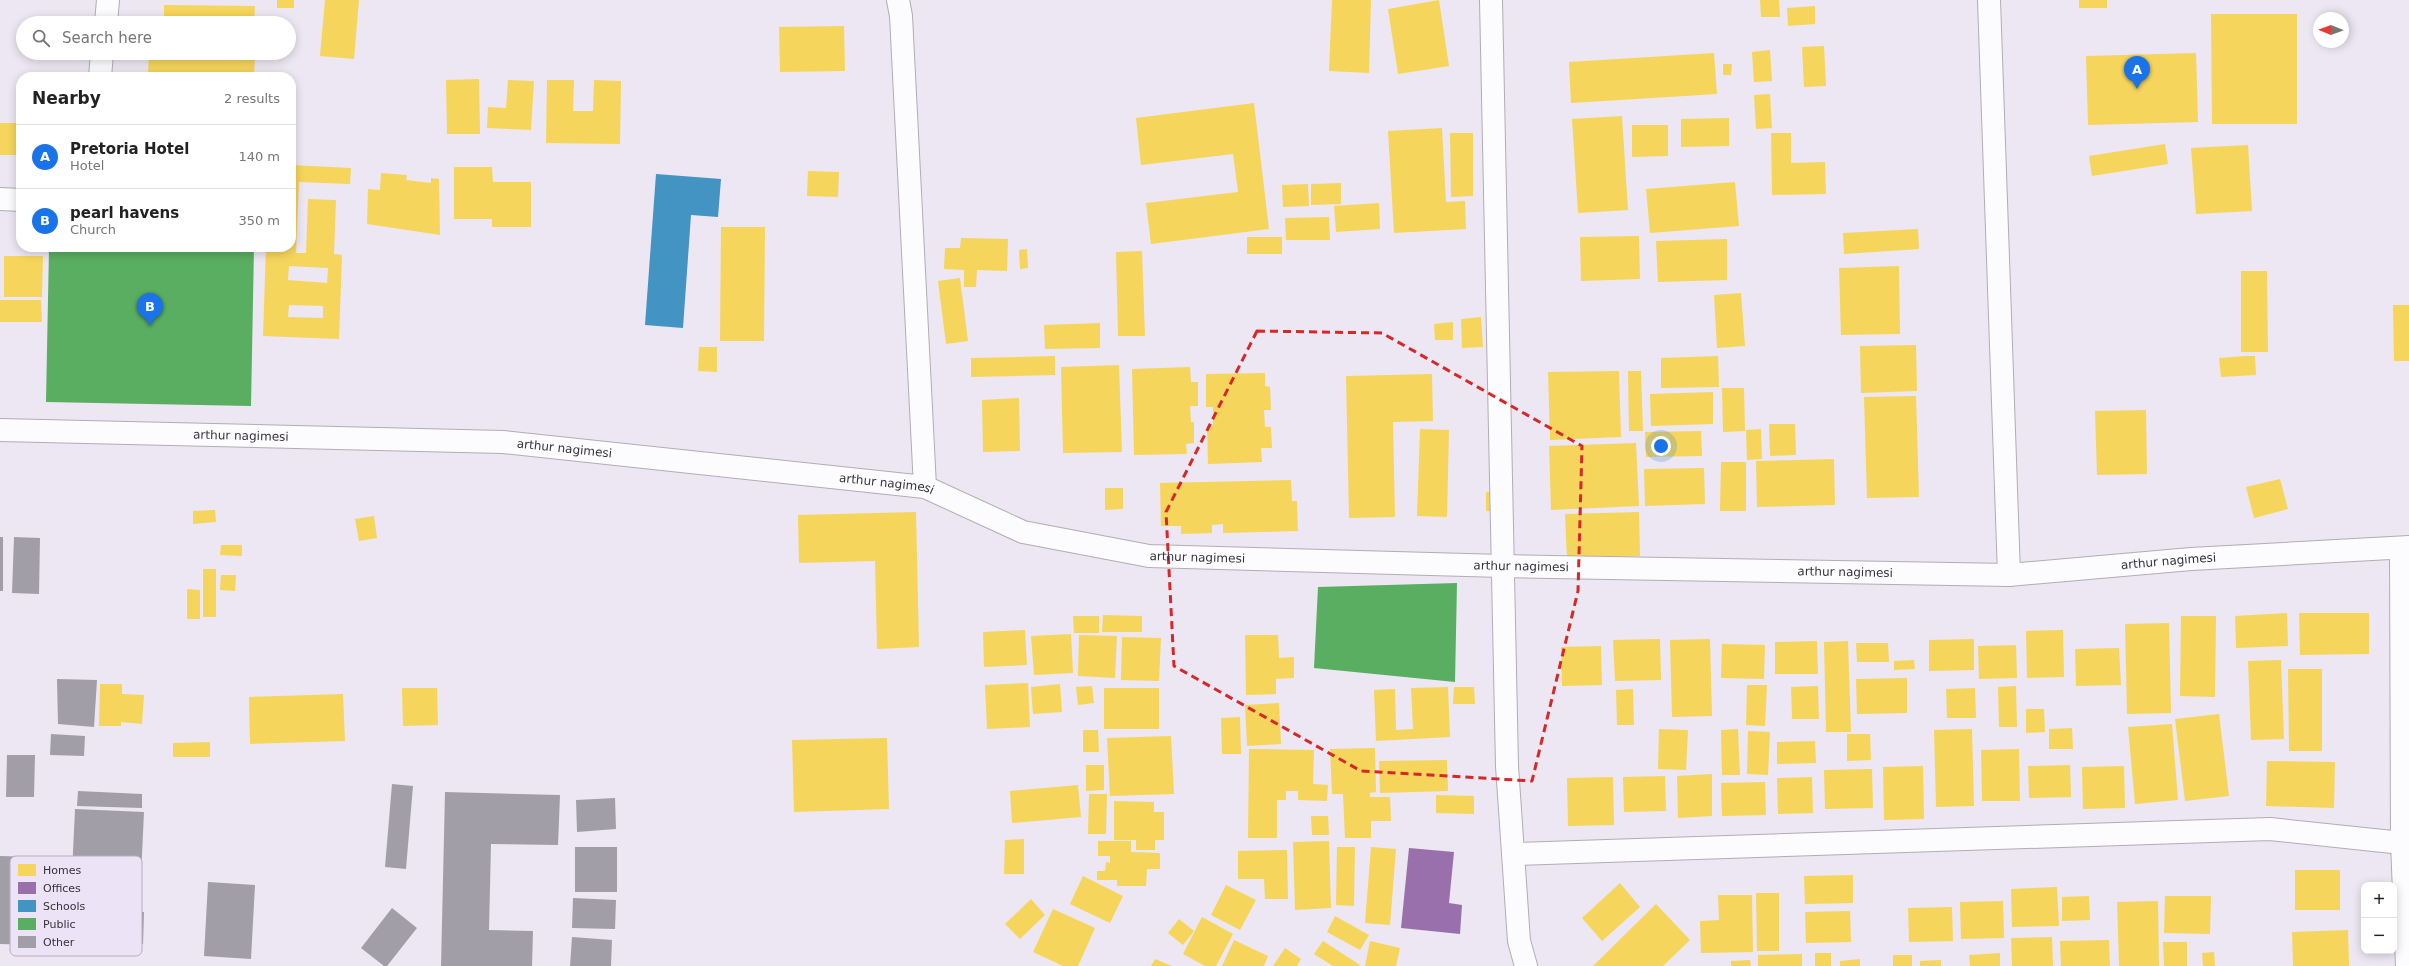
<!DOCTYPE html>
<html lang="en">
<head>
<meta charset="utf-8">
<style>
	body { margin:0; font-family:"DejaVu Sans",sans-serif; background:#f2f2f2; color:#222 }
	.controls { position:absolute; right:12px; bottom:12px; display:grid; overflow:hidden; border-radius:8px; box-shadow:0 2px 10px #0003 }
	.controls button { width:36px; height:36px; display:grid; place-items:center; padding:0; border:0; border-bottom:1px solid #e0e0e0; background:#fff; color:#222; font:20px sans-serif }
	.compass { position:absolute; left:2313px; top:12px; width:36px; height:36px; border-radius:50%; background:#fff; box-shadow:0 2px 10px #0003; rotate:271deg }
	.you { position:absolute; left:1661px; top:446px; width:14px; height:14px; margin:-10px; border:3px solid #fff; border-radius:50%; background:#1a73e8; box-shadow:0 0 0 6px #1a73e833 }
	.badge { display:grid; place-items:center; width:26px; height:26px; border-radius:50%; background:#1a73e8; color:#fff; font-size:13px; font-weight:700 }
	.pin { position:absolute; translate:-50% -33px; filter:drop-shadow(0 1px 2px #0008) }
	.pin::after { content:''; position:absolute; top:21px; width:14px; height:12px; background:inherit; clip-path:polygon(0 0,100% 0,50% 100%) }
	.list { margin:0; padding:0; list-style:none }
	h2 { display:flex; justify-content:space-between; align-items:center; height:52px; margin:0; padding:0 16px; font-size:17px }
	h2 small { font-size:13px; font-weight:400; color:#767676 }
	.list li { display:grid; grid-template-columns:26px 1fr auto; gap:12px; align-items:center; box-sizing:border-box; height:64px; padding:0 16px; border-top:1px solid #e0e0e0 }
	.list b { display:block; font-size:15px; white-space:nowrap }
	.list p { margin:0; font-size:13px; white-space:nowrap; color:#767676 }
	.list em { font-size:13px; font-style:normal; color:#767676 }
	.icon { flex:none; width:22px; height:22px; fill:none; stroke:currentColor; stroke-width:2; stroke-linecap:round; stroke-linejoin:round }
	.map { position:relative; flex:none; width:2409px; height:966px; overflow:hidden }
	.search { position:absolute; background:#fff; box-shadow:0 2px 10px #0003; left:16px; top:16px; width:280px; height:44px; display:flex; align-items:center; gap:10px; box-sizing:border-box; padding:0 14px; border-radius:22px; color:#767676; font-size:15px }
	.panel { position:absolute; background:#fff; box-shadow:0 2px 10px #0003; left:16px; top:72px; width:280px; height:180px; border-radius:16px }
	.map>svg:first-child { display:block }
</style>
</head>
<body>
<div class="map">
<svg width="2409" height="966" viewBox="0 0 2409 966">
	<rect width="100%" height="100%" fill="#ece7f2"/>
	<g fill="#f6d55c" fill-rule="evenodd">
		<rect x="277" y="0" width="17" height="8"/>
		<polygon points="325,0 359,0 354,59 320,56"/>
		<polygon points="1332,0 1371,0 1369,73 1329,71"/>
		<polygon points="1439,0 1449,66 1398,74 1388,9"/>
		<polygon points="1760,0 1779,0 1780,17 1761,17"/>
		<rect x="2079" y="0" width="28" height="8"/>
		<polygon points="164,5 255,6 254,23 164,23"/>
		<polygon points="1815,6 1815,24 1788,26 1787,8"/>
		<polygon points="2211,14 2297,14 2297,124 2212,124"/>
		<polygon points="844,26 845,71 780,72 779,27"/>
		<polygon points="1824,46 1826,86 1804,87 1802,47"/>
		<polygon points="1770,50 1772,81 1754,82 1752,52"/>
		<polygon points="149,53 255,55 254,77 148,74"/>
		<polygon points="1714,53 1717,94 1571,103 1569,62"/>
		<polygon points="2196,53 2198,122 2088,125 2086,56"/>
		<polygon points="1723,64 1732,64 1731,75 1723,75"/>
		<polygon points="479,79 480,134 447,134 446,80"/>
		<polygon points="508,80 534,81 531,130 487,128 488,107 506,108"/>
		<polygon points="547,80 574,80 573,111 593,111 594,80 621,81 620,144 546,143"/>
		<polygon points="1770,94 1772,128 1756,129 1754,95"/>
		<polygon points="1254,103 1269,229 1151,244 1146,203 1238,192 1233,154 1141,165 1136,118"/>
		<polygon points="1622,116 1628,210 1578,213 1572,119"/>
		<polygon points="1729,118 1729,146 1681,147 1681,119"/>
		<rect x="0" y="123" width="21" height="32"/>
		<polygon points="1632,125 1668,125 1668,156 1632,157"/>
		<polygon points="1442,128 1446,202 1465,201 1466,229 1394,233 1388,131"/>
		<polygon points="1450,133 1473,133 1473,196 1451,197"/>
		<polygon points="1771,133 1791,133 1791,163 1825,162 1826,194 1772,195"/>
		<polygon points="2165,144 2168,164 2092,176 2089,156"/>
		<polygon points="2248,145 2252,211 2196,214 2191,148"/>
		<path d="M 291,165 L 351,168 L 350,184 L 299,182 L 296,253 L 306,253 L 308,199 L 336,200 L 334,254 L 342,255 L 339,339 L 263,336 L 266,247 L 291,247 ZM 289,266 L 328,268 L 327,283 L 288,280 ZM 289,305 L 323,306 L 323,318 L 288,317 Z"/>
		<polygon points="454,167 492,167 493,182 531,182 531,227 492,227 492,219 454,219"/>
		<polygon points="808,171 839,172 838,197 807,196"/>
		<polygon points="381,173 407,175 406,180 431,183 431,178 439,179 440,235 367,224 368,189 380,190"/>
		<polygon points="1735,182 1739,226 1650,233 1646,189"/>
		<polygon points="1341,183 1341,204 1311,205 1311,184"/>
		<polygon points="1308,184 1309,206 1283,207 1282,185"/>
		<polygon points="1379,203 1380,229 1336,232 1334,206"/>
		<polygon points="1329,217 1330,240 1286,240 1285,218"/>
		<polygon points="721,227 765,227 764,341 720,341"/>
		<polygon points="1918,229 1919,249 1844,254 1843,233"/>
		<polygon points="1639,236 1640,279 1581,281 1580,237"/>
		<rect x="1247" y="237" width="35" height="17"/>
		<polygon points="961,238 1008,239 1007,271 977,270 976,287 964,287 964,270 944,269 945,248 960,248"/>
		<polygon points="1727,239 1727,280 1658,282 1656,241"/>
		<polygon points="1027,249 1028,268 1020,269 1019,250"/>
		<polygon points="1142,251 1145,336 1118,336 1116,252"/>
		<polygon points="4,256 43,256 42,297 4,297"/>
		<polygon points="1899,266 1900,334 1841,335 1839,268"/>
		<polygon points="2241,271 2267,271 2268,352 2241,352"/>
		<polygon points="960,278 968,341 946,344 938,281"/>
		<polygon points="1741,293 1745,346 1717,348 1714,295"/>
		<polygon points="0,300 41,300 42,322 0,322"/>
		<polygon points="2393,305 2409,305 2409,361 2394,361"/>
		<polygon points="1481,317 1483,347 1462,348 1461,319"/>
		<polygon points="1453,322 1453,340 1435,340 1434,324"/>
		<polygon points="1100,323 1100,348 1045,349 1044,325"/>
		<polygon points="1916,345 1917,391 1861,393 1860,346"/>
		<polygon points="699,347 717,347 717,372 698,371"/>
		<polygon points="1055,356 1055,375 971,377 971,358"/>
		<polygon points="1718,356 1719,387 1661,388 1661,358"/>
		<polygon points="2245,356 2255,356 2256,375 2221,377 2219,358"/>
		<polygon points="1119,365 1122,452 1063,453 1061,367"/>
		<polygon points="1190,367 1191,382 1198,382 1198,406 1190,406 1191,422 1194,422 1194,443 1186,444 1187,454 1134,455 1132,369"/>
		<polygon points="1619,371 1621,437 1550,440 1548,372"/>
		<polygon points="1628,371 1641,371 1643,431 1629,431"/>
		<polygon points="1265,373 1265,386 1270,387 1271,410 1264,410 1265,427 1271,427 1272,448 1261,448 1262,462 1208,464 1207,426 1213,426 1213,407 1206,407 1206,374"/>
		<polygon points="1432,374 1433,421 1393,422 1395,517 1349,518 1346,376"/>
		<polygon points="1722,388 1744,388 1745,431 1723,432"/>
		<polygon points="1713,392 1713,424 1651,426 1650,394"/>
		<polygon points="1916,396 1919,497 1867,498 1864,397"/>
		<polygon points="1019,398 1020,451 983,452 982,400"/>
		<polygon points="2146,410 2147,474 2097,475 2095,411"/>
		<polygon points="1769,424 1795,424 1796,455 1770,456"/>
		<polygon points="1420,429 1449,430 1447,517 1417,516"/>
		<polygon points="1761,429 1762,459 1747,460 1746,430"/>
		<polygon points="1701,431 1702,456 1646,457 1645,432"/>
		<polygon points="1636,443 1639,506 1551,510 1549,446"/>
		<polygon points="1834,459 1835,505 1757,507 1756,461"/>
		<polygon points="1721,462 1746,462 1746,511 1720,511"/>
		<polygon points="1704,468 1705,504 1645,506 1644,469"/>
		<polygon points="2280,479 2288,509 2254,518 2246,487"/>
		<polygon points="1291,480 1292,501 1297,501 1298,531 1223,533 1223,524 1212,525 1212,533 1181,534 1181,526 1161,526 1160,483"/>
		<polygon points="1105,488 1123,488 1123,509 1105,510"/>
		<polygon points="1486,492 1500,493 1500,512 1486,511"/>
		<polygon points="215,510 216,522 193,524 193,511"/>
		<polygon points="916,512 919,647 877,649 875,561 799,563 798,515"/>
		<polygon points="1639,512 1640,556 1567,558 1565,514"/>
		<polygon points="374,516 377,538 359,541 355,519"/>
		<polygon points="221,545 242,545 242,556 220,555"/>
		<rect x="203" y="569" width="13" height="48"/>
		<polygon points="221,575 236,575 235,591 220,590"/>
		<polygon points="187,589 200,590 200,619 187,619"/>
		<polygon points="2287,613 2288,646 2236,648 2235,616"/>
		<polygon points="2299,613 2369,613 2369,654 2300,655"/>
		<polygon points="1103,615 1142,616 1142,632 1102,632"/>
		<polygon points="1073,616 1099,616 1099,633 1074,633"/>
		<polygon points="2181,616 2216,616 2215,697 2180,696"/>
		<polygon points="2169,623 2171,713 2127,714 2125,624"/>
		<polygon points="1025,630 1027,665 984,667 983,632"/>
		<polygon points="2063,630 2064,677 2027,678 2026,631"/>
		<polygon points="1071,634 1073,673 1034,675 1031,636"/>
		<polygon points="1079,635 1117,636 1115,678 1078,676"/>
		<polygon points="1245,635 1278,635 1279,658 1294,657 1294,678 1276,679 1276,694 1246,695"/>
		<polygon points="1122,637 1161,638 1159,681 1121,680"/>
		<polygon points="1660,639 1661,680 1615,681 1613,640"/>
		<polygon points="1710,639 1712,716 1672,717 1670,640"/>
		<polygon points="1974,639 1974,670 1929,671 1929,640"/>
		<polygon points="1817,641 1818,674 1775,674 1775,642"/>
		<polygon points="1848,641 1851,732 1826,732 1824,642"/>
		<polygon points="1856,643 1888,643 1889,662 1857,662"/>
		<polygon points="1722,644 1765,645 1764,679 1721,678"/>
		<polygon points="2016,645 2017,678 1979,679 1978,646"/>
		<polygon points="1601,646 1602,685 1562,686 1561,647"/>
		<polygon points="2119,648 2121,685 2076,686 2075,649"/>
		<polygon points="1914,660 1915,669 1894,670 1894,661"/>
		<polygon points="2281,660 2284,739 2251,740 2248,661"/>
		<polygon points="2288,669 2322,669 2322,751 2289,751"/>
		<polygon points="1907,678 1907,713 1857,714 1856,679"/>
		<polygon points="1028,683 1030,727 987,729 985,685"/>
		<polygon points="100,684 122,684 122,694 144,695 142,724 121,722 121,726 99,726"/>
		<polygon points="1060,684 1062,712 1033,714 1031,687"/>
		<polygon points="1747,685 1767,685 1765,726 1746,725"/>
		<polygon points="1092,686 1094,703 1078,705 1076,687"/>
		<polygon points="1818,686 1819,719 1792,719 1791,687"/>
		<polygon points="2016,686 2017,727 1999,727 1998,687"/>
		<polygon points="1448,687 1450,737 1376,741 1374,690 1395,689 1396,730 1413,729 1411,688"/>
		<polygon points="1454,687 1474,687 1475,704 1453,704"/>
		<polygon points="402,688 437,688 438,725 403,726"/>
		<rect x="1104" y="688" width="55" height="41"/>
		<polygon points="1975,688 1976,718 1947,718 1946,689"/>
		<polygon points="1633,689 1634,725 1617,725 1616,690"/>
		<polygon points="343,694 345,741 250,744 249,697"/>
		<polygon points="1279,703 1281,744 1247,746 1245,705"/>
		<polygon points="2026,709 2044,709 2045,732 2026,733"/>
		<polygon points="2219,714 2229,796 2185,801 2175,719"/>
		<polygon points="1240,717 1241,754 1222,754 1221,718"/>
		<polygon points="2172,724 2178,800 2135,804 2128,727"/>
		<polygon points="2072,728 2073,749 2049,749 2049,729"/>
		<polygon points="1659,729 1688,730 1686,770 1658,769"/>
		<polygon points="1738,729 1740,775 1722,775 1721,730"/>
		<polygon points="1972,729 1974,806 1936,807 1934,730"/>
		<polygon points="1083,730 1098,730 1099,752 1083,752"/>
		<polygon points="1748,731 1770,732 1768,775 1747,774"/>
		<polygon points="1847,734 1870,734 1871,760 1847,761"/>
		<polygon points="1171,736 1174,794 1110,796 1107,738"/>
		<polygon points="887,738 889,809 794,812 792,740"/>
		<polygon points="1815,741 1816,763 1777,764 1777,742"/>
		<polygon points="210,742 210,757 173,757 173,743"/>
		<polygon points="1375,748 1376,792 1370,793 1370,797 1390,797 1391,821 1371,821 1371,838 1345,838 1343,794 1332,794 1330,749"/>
		<polygon points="1249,749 1314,750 1313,784 1328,785 1327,801 1298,800 1298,791 1286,791 1286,800 1277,800 1277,838 1248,838"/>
		<polygon points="2019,749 2020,801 1982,801 1981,750"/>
		<polygon points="1447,760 1448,791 1380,793 1379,761"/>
		<polygon points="2267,761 2335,762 2334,808 2266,806"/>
		<polygon points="1086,765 1104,765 1104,790 1086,791"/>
		<polygon points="2070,765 2071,797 2029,798 2028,766"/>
		<polygon points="1923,766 1924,819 1884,820 1883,767"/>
		<polygon points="2124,766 2125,808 2083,809 2082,767"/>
		<polygon points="1872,769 1873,808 1825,809 1824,770"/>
		<polygon points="1712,774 1712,816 1678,818 1677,776"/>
		<polygon points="1665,776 1666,811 1624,812 1623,777"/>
		<polygon points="1613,777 1614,825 1568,826 1567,778"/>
		<polygon points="1812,777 1813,813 1778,814 1777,778"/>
		<polygon points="1765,782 1766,815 1722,816 1721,783"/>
		<polygon points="1078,785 1081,817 1012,823 1010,791"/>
		<polygon points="1089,794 1107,794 1106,834 1088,834"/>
		<polygon points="1436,795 1474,796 1474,814 1436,813"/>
		<polygon points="1114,801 1154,802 1154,812 1164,812 1164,840 1155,840 1155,850 1136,850 1136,840 1114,840"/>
		<polygon points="1311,816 1328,816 1329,835 1312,835"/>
		<polygon points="1024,839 1024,874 1004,874 1005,840"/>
		<polygon points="1098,841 1131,841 1131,852 1160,853 1160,869 1147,869 1146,886 1117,886 1117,880 1097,880 1097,871 1105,871 1106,862 1110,863 1110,856 1098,856"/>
		<polygon points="1329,841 1331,908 1295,910 1293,842"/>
		<polygon points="1337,847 1355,847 1354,906 1336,905"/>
		<polygon points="1371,847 1396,849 1390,925 1365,923"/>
		<polygon points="1287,850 1288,899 1265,899 1264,879 1238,879 1238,851"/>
		<rect x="2295" y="870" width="45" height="40"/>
		<polygon points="1853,875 1853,903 1805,904 1804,876"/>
		<polygon points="1083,876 1123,896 1110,923 1070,904"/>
		<polygon points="1620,883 1640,907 1602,941 1582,918"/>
		<polygon points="1226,885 1256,900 1240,930 1211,915"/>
		<polygon points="2057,887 2059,926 2012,927 2011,889"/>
		<polygon points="1756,893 1779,893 1779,951 1757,951"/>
		<polygon points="1718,895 1752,895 1753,952 1701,953 1700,921 1719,920"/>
		<polygon points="2089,896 2090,920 2062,921 2062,897"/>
		<polygon points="2165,896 2211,896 2210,934 2164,933"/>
		<polygon points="1031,899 1045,915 1020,939 1005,924"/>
		<polygon points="2003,901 2004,938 1961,939 1960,902"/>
		<polygon points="2158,901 2159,966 2119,966 2117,902"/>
		<polygon points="1656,904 1690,940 1663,966 1593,966"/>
		<polygon points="1952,907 1953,941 1909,942 1908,908"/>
		<polygon points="1053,909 1095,928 1078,966 1063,966 1033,952"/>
		<polygon points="1850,911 1851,942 1806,943 1805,912"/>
		<polygon points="1335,916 1369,935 1360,950 1327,932"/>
		<polygon points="1202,917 1233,934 1216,966 1205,966 1183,954"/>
		<polygon points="1179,919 1194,931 1183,945 1168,933"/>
		<polygon points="2348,930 2349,966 2293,966 2292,932"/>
		<polygon points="2052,937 2053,966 2012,966 2011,938"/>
		<polygon points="1234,940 1268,956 1264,966 1222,966"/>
		<polygon points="2109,940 2110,966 2061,966 2060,941"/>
		<polygon points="1323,941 1360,965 1359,966 1333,966 1314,954"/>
		<polygon points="1370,941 1400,948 1396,966 1365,966"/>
		<polygon points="2163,942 2187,942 2187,966 2164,966"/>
		<polygon points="1285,948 1301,959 1297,966 1273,966"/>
		<polygon points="2214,952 2215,966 2203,966 2202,953"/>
		<rect x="1815" y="953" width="16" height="13"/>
		<polygon points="2000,953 2000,966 1970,966 1969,955"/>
		<polygon points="1802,954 1802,966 1758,966 1758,955"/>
		<rect x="1893" y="955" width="19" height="11"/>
		<polygon points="1155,959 1172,966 1151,966"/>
		<polygon points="1860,959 1860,966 1840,966 1840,961"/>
		<polygon points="1750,960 1751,966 1731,966 1731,961"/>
		<polygon points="1941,960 1941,966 1920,966 1920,961"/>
	</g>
	<polygon fill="#9970ab" points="1409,848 1454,852 1449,903 1462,905 1460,934 1401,928"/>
	<polygon fill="#4393c3" points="656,174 721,179 718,217 691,215 683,328 645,325"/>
	<g fill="#5aae61">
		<polygon points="125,247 254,247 251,406 46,402 49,248 125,250"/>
		<polygon points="1457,583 1455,682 1314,668 1318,587"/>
	</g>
	<g fill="#a29ea7">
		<rect x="0" y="537" width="3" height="54"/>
		<polygon points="14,537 40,538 39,594 12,593"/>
		<polygon points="57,679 97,680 94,727 58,724"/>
		<polygon points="51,734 85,736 84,756 50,755"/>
		<polygon points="7,755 35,755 34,797 6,797"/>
		<polygon points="392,784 413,786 406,869 385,867"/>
		<polygon points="78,791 142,794 142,808 77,806"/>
		<polygon points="445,792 560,795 558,845 491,844 489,930 533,931 532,966 441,966"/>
		<polygon points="615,798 616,829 577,832 576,800"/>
		<polygon points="75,809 144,812 140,897 71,895"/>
		<rect x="575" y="847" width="42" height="45"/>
		<polygon points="0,856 41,857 38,945 0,944"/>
		<polygon points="208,882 255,885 251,959 204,956"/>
		<polygon points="573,898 616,900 615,929 572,928"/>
		<polygon points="392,908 417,928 387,966 384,966 361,948"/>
		<polygon points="64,911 144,912 143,944 63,943"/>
		<polygon points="572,937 612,940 611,966 570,966"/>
	</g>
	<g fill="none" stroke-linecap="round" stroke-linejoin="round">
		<defs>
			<g id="street">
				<polyline points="898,0 901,16 925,487"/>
				<polyline points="1491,0 1507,766 1519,941 1526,966"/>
				<polyline points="1989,0 2009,575"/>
				<polyline points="106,23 108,0"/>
				<polyline points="100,77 102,53"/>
				<polyline points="0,199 21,200"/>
				<path id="s1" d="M 0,430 L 503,442 L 925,487 L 1023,532 L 1149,556 L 1502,566 L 2009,575 L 2191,559 L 2409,547"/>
				<polyline points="2401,548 2402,843 2407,966"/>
				<polyline points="1514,854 2270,829 2402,843"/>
			</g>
		</defs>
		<use href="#street" stroke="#b1adb5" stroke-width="24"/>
		<use href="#street" stroke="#fcfbfd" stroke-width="22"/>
	</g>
	<path fill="none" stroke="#d62828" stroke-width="3" stroke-dasharray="8 5" stroke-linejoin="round" d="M 1257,331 L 1382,333 L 1582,446 L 1578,591 L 1532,781 L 1361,771 L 1174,666 L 1166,512 Z"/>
	<g text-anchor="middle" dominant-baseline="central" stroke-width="4" stroke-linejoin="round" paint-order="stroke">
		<g font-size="12" fill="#36323a" stroke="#ece3f6">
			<text stroke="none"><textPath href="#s1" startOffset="241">arthur nagimesi</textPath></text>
			<text stroke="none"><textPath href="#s1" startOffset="565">arthur nagimesi</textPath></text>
			<text stroke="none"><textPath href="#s1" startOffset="889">arthur nagimesi</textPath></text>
			<text stroke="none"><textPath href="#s1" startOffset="1212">arthur nagimesi</textPath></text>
			<text stroke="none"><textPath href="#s1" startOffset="2184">arthur nagimesi</textPath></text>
			<text stroke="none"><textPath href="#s1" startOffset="1536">arthur nagimesi</textPath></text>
			<text stroke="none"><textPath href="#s1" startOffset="1860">arthur nagimesi</textPath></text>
		</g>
	</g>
	<rect x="10" y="856" width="132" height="100" rx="6" fill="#ece3f6" stroke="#b5aebe" stroke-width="1"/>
	<rect x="18" y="864" width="18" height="12" fill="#f6d55c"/>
	<rect x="18" y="882" width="18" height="12" fill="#9970ab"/>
	<rect x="18" y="900" width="18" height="12" fill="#4393c3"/>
	<rect x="18" y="918" width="18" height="12" fill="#5aae61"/>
	<rect x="18" y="936" width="18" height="12" fill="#a29ea7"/>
	<g font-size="11" fill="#36323a">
		<text x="43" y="874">Homes</text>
		<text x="43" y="892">Offices</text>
		<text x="43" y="910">Schools</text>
		<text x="43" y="928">Public</text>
		<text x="43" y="946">Other</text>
	</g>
</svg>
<div class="controls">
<button>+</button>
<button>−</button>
</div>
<svg class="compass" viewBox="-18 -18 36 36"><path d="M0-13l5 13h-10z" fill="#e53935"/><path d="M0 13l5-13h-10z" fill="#767676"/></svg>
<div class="you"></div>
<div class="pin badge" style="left:2137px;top:89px">A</div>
<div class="pin badge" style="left:150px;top:326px">B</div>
<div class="search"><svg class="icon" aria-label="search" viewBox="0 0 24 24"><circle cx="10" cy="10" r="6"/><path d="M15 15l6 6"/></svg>Search here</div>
<section class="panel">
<h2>Nearby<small>2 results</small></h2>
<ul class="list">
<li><span class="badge">A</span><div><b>Pretoria Hotel</b><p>Hotel</p></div><em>140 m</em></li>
<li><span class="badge">B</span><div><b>pearl havens</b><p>Church</p></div><em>350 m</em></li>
</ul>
</section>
</div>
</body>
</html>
